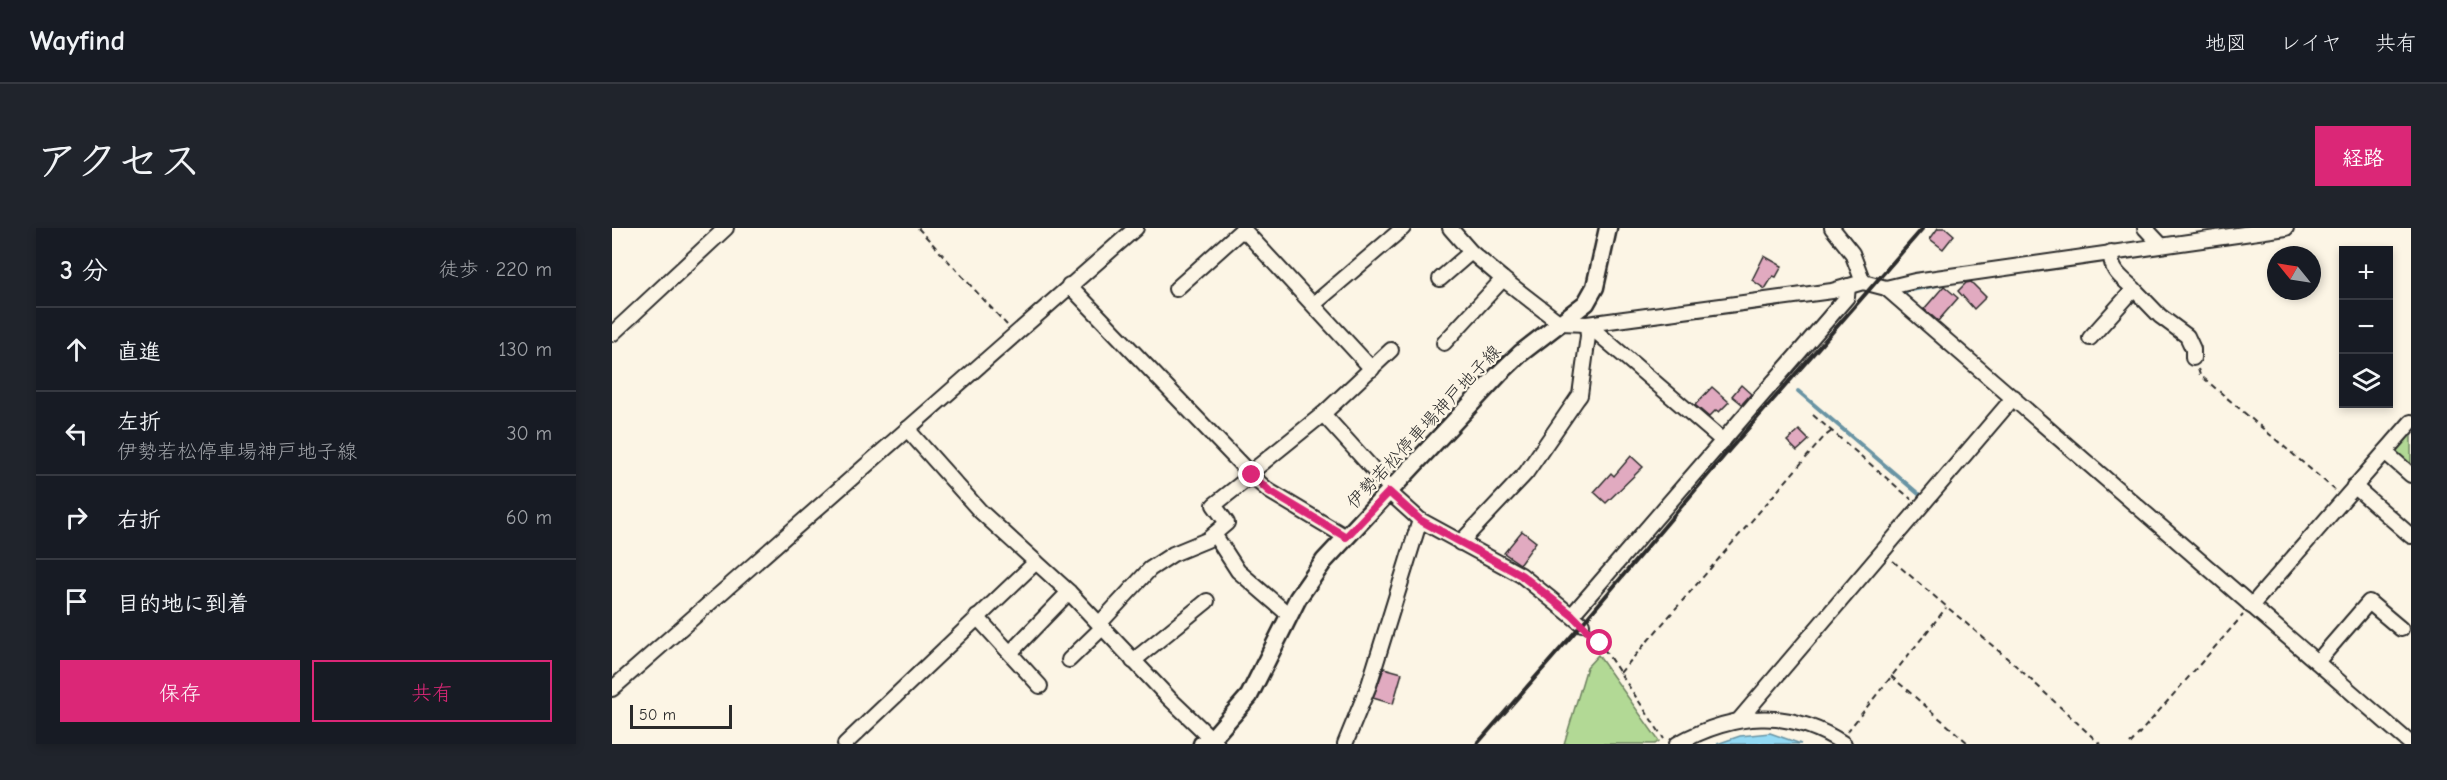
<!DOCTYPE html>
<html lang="ja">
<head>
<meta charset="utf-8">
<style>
	body { margin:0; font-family:"Comic Neue","Klee One",sans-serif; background:#20242c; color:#f1f3f6 }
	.controls { position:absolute; right:18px; top:18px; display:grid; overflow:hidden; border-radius:0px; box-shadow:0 3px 9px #0003 }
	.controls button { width:54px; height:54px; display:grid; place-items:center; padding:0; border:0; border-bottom:2px solid #363941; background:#171b24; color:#f1f3f6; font:30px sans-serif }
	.compass { position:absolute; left:1655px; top:18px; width:54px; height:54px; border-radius:50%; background:#171b24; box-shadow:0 3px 9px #0003; rotate:300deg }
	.scale { position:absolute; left:18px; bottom:15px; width:102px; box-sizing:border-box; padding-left:6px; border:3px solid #2b2b2b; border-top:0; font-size:16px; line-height:21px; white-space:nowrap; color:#2b2b2b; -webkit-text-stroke:4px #fcf5e5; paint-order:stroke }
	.stop { position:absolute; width:18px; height:18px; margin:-14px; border:4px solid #db2777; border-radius:50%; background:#fff }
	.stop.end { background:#db2777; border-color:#fff; box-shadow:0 2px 6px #0008 }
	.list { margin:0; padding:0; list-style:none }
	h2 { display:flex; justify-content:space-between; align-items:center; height:78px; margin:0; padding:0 24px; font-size:26px }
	h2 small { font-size:20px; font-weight:400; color:#9ea1a6 }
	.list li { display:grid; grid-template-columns:39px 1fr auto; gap:18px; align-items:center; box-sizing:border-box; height:84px; padding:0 24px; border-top:2px solid #363941 }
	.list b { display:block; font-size:22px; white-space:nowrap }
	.list p { margin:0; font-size:20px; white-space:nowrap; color:#9ea1a6 }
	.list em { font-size:20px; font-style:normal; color:#9ea1a6 }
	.actions { display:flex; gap:12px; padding:18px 24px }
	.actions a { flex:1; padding:14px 0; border:2px solid #db2777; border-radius:0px; text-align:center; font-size:21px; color:#db2777 }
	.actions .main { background:#db2777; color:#fff }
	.icon { flex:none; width:33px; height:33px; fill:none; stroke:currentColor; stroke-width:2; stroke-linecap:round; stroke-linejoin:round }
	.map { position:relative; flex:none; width:1799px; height:516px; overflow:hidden; border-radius:0px }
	header { display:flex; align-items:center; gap:36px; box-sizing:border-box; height:84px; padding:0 30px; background:#171b24; border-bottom:2px solid #363941 }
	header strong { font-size:28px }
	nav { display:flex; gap:33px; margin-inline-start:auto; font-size:21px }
	.intro { display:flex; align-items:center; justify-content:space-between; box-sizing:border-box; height:144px; padding:0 36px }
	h1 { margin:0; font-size:42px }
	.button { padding:15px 27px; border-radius:0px; background:#db2777; color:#fff; font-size:21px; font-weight:700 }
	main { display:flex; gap:36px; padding:0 36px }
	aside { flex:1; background:#171b24; border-radius:0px; box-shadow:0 3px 9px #0003 }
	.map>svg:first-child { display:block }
</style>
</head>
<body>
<header>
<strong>Wayfind</strong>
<nav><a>地図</a><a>レイヤ</a><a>共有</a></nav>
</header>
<div class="intro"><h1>アクセス</h1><a class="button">経路</a></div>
<main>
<aside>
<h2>3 分<small>徒歩 · 220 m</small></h2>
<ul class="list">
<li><svg class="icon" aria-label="ahead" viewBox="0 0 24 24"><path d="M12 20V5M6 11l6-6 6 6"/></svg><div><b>直進</b></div><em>130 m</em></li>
<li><svg class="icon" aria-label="left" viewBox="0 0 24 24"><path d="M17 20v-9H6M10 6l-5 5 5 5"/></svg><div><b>左折</b><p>伊勢若松停車場神戸地子線</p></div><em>30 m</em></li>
<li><svg class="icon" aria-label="right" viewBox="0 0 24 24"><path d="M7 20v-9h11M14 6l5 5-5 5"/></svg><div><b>右折</b></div><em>60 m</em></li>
<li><svg class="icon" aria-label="arrive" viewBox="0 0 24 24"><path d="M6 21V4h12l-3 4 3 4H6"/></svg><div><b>目的地に到着</b></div></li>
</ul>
<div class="actions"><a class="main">保存</a><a>共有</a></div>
</aside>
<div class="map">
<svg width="1799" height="516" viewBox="0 0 1799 516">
	<rect width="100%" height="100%" fill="#fcf5e5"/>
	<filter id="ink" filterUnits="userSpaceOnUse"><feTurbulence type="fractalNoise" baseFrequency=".0167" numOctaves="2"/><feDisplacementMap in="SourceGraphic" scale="12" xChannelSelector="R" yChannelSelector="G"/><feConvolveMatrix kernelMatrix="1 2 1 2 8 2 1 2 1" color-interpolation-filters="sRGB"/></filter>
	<g filter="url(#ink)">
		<g fill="#b2d995" stroke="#6e8260" stroke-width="1.5">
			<polygon points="1799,200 1799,235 1795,235 1785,227 1785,217"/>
			<polygon points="986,427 1047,513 1043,516 952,516 975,439"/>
		</g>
		<polygon fill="#93daf4" stroke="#6994a4" stroke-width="1.5" points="1158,505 1189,516 1105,516 1128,508"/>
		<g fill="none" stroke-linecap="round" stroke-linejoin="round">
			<g stroke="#6994a4" stroke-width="4">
				<polyline points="1294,63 1331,56"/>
				<polyline points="1186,163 1309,268"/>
			</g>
		</g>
		<g fill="#e1aac0" stroke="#2b2b2b" stroke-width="1.5">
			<polygon points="1326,0 1334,0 1342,7 1331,21 1318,11"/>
			<polygon points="1152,28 1170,38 1164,49 1161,48 1153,61 1140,52"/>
			<polygon points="1359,54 1374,69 1362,81 1346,63 1354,55"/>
			<polygon points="1332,58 1346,70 1326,93 1312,81"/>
			<polygon points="1129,157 1139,166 1130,176 1120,168"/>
			<polygon points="1100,159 1117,174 1107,184 1104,182 1097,189 1083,177"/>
			<polygon points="1187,202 1197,212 1185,223 1175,213"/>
			<polygon points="1019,228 1031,239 994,275 982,264 999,245 1002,248"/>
			<polygon points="910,303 924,314 908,336 892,325"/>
			<polygon points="772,440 790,445 781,476 761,470"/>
		</g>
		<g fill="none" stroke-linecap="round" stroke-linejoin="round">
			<defs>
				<g id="minor">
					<polyline points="838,0 859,24 891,51 948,95 975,96 1220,63 1251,54 1274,60 1303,53 1674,0"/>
					<polyline points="1220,0 1240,25 1251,54"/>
					<polyline points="1533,0 1549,17"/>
					<polyline points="631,1 760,141"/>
					<polyline points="828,51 859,24"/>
					<polyline points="457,57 644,252 657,263 734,309"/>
					<polyline points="1274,60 1799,516"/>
					<polyline points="564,61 632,0"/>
					<polyline points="1522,61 1548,88 1575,108 1581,121 1581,130"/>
					<polyline points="702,76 791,0"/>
					<polyline points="975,96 1111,213"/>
					<polyline points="0,106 114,0"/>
					<path d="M 1478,110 L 1522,61 C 1509,49 1498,43 1499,24"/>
					<polyline points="832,115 891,51"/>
					<polyline points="711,186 779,261"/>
					<polyline points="295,201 368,283 457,364 557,470 605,516"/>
					<polyline points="1773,224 1799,247"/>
					<polyline points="638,245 711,186 779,122"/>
					<polyline points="1742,258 1799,308"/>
					<polyline points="777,264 808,292 909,347 970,396"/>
					<polyline points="602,306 626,343 677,387"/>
					<polyline points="848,315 914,245 965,171 968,167 976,108 975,96"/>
					<polyline points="1639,378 1799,194"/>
					<polyline points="960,387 1235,69 1236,58"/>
					<polyline points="365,389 428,458"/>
					<polyline points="488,395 538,341 561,326 595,312 615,295 602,277 640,247"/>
					<polyline points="399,424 457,364"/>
					<polyline points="457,432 491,399"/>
					<polyline points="521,433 595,373"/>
					<polyline points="1705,434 1757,374 1789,401"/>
					<polyline points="0,461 524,0"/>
					<polyline points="1127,492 1402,169"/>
					<polyline points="233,516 424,334"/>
					<polyline points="733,516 757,457 808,292"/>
					<path d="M 1065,516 C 1121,485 1177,479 1232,516"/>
				</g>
				<polyline id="major" points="590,516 603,507 637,468 686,370 712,333 887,146 909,125 974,75 983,59 996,0"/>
			</defs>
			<use href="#minor" stroke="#2b2b2b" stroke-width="18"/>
			<use href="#major" stroke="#2b2b2b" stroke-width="21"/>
			<g stroke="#2b2b2b" stroke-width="2" stroke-dasharray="6 4.5" stroke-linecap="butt">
				<polyline points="306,0 395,97"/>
				<polyline points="1586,141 1588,147 1723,262"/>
				<polyline points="1201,187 1299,271"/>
				<polyline points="1281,333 1402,436 1488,516"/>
				<polyline points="979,404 988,415 1052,511"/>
				<polyline points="1008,445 1212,209 1220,203"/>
				<polyline points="1279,448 1357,516"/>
				<polyline points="1235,504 1334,380"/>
				<polyline points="1518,516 1631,387"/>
			</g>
			<use href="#minor" stroke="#fcf5e5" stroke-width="14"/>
			<use href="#major" stroke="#fcf5e5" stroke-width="16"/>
			<polyline stroke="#2b2b2b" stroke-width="4" points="865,516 970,396 1112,228 1311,0"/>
		</g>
	</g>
	<g fill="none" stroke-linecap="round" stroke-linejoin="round" filter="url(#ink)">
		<polyline stroke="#db2777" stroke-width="8" points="640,247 657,263 734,309 777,264 808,292 909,347 960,387 988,415"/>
	</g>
	<g text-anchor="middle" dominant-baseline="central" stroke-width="4.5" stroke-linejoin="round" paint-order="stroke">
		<g font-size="18" fill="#2b2b2b" stroke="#fcf5e5">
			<text transform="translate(812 199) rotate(-47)">伊勢若松停車場神戸地子線</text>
		</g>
	</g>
</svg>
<div class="controls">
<button>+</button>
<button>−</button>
<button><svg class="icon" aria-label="layers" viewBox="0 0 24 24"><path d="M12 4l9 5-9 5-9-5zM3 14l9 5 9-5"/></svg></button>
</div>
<svg class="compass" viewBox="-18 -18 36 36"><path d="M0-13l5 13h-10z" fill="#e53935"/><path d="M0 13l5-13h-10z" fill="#9ea1a6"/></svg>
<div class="scale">50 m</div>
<div class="stop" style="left:988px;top:415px"></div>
<div class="stop end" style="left:640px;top:247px"></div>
</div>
</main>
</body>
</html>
